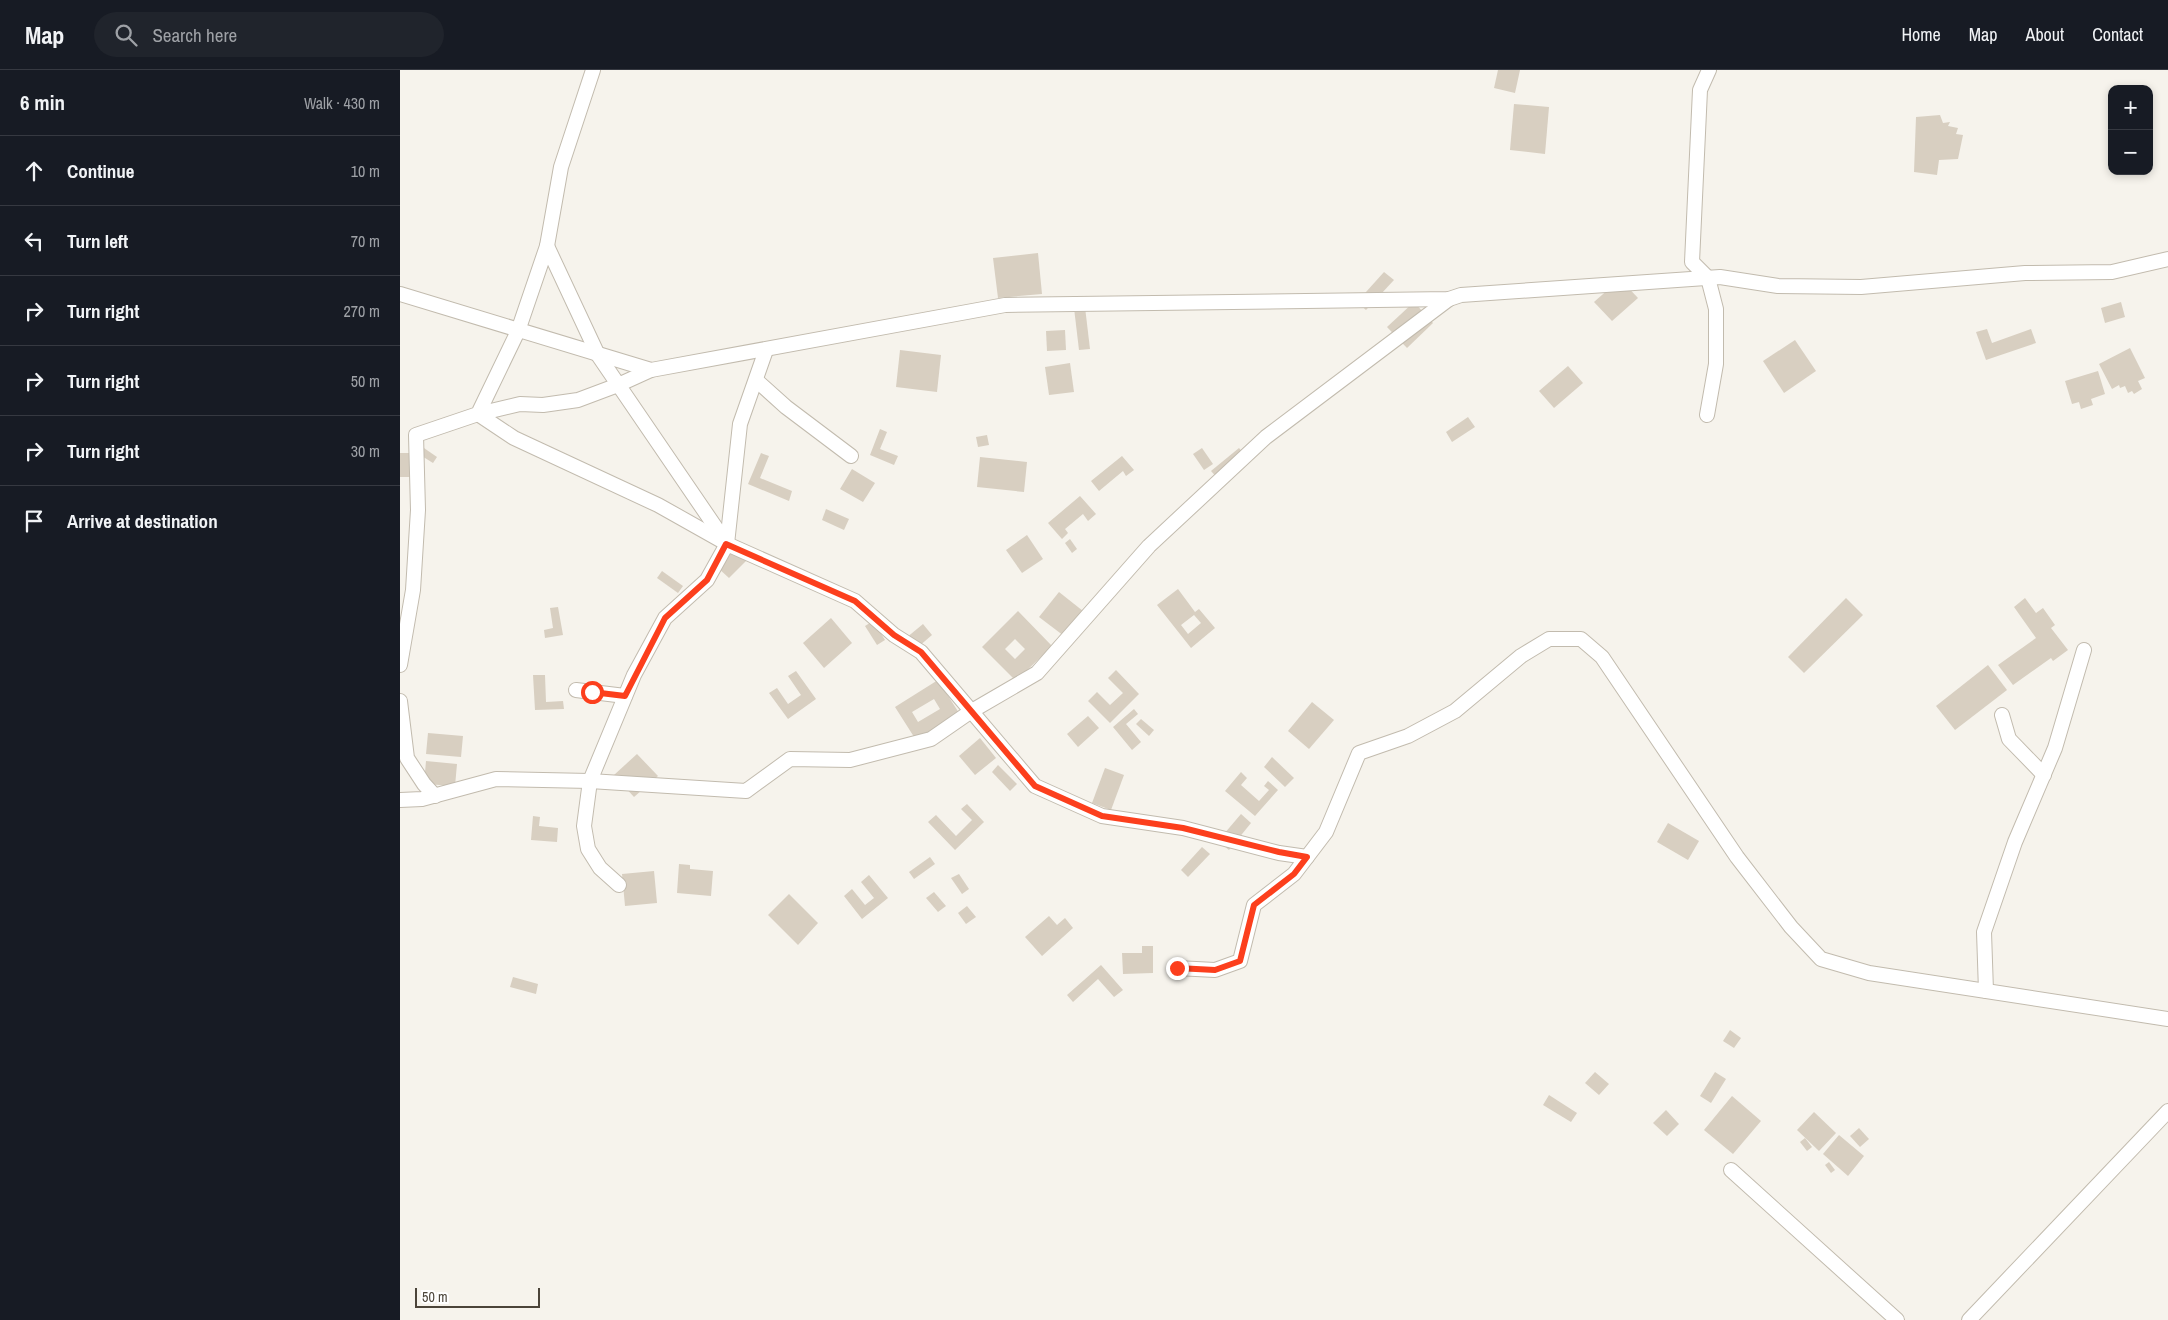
<!DOCTYPE html>
<html lang="en">
<head>
<meta charset="utf-8">
<style>
	body { margin:0; font-family:"Archivo Narrow",sans-serif; background:#20242c; color:#f1f3f6 }
	.controls { position:absolute; right:15px; top:15px; display:grid; overflow:hidden; border-radius:10px; box-shadow:0 2px 8px #0003 }
	.controls button { width:45px; height:45px; display:grid; place-items:center; padding:0; border:0; border-bottom:1px solid #363941; background:#171b24; color:#f1f3f6; font:25px sans-serif }
	.scale { position:absolute; left:15px; bottom:12px; width:125px; box-sizing:border-box; padding-left:5px; border:2px solid #4b4439; border-top:0; font-size:14px; line-height:18px; white-space:nowrap; color:#4b4439; -webkit-text-stroke:4px #fff; paint-order:stroke }
	.stop { position:absolute; width:15px; height:15px; margin:-11px; border:4px solid #fc3f1d; border-radius:50%; background:#fff }
	.stop.end { background:#fc3f1d; border-color:#fff; box-shadow:0 1px 5px #0008 }
	.list { margin:0; padding:0; list-style:none }
	h2 { display:flex; justify-content:space-between; align-items:center; height:65px; margin:0; padding:0 20px; font-size:21px }
	h2 small { font-size:16px; font-weight:400; color:#9ea1a6 }
	.list li { display:grid; grid-template-columns:32px 1fr auto; gap:15px; align-items:center; box-sizing:border-box; height:70px; padding:0 20px; border-top:1px solid #363941 }
	.list b { display:block; font-size:19px; white-space:nowrap }
	.list em { font-size:16px; font-style:normal; color:#9ea1a6 }
	.icon { flex:none; width:28px; height:28px; fill:none; stroke:currentColor; stroke-width:2; stroke-linecap:round; stroke-linejoin:round }
	.map { position:relative; flex:none; width:1768px; height:1250px; overflow:hidden }
	header { display:flex; align-items:center; gap:30px; box-sizing:border-box; height:70px; padding:0 25px; background:#171b24; border-bottom:1px solid #363941 }
	header strong { font-size:24px }
	nav { display:flex; gap:28px; margin-inline-start:auto; font-size:18px }
	.search { width:350px; height:45px; background:#20242c; display:flex; align-items:center; gap:12px; box-sizing:border-box; padding:0 18px; border-radius:28px; color:#9ea1a6; font-size:19px }
	main { display:flex }
	aside { flex:1; background:#171b24 }
	.map>svg:first-child { display:block }
</style>
</head>
<body>
<header>
<strong>Map</strong>
<div class="search"><svg class="icon" aria-label="search" viewBox="0 0 24 24"><circle cx="10" cy="10" r="6"/><path d="M15 15l6 6"/></svg>Search here</div>
<nav><a>Home</a><a>Map</a><a>About</a><a>Contact</a></nav>
</header>
<main>
<aside>
<h2>6 min<small>Walk · 430 m</small></h2>
<ul class="list">
<li><svg class="icon" aria-label="ahead" viewBox="0 0 24 24"><path d="M12 20V5M6 11l6-6 6 6"/></svg><div><b>Continue</b></div><em>10 m</em></li>
<li><svg class="icon" aria-label="left" viewBox="0 0 24 24"><path d="M17 20v-9H6M10 6l-5 5 5 5"/></svg><div><b>Turn left</b></div><em>70 m</em></li>
<li><svg class="icon" aria-label="right" viewBox="0 0 24 24"><path d="M7 20v-9h11M14 6l5 5-5 5"/></svg><div><b>Turn right</b></div><em>270 m</em></li>
<li><svg class="icon" aria-label="right" viewBox="0 0 24 24"><path d="M7 20v-9h11M14 6l5 5-5 5"/></svg><div><b>Turn right</b></div><em>50 m</em></li>
<li><svg class="icon" aria-label="right" viewBox="0 0 24 24"><path d="M7 20v-9h11M14 6l5 5-5 5"/></svg><div><b>Turn right</b></div><em>30 m</em></li>
<li><svg class="icon" aria-label="arrive" viewBox="0 0 24 24"><path d="M6 21V4h12l-3 4 3 4H6"/></svg><div><b>Arrive at destination</b></div></li>
</ul>
</aside>
<div class="map">
<svg width="1768" height="1250" viewBox="0 0 1768 1250">
	<rect width="100%" height="100%" fill="#f6f3ec"/>
	<g fill="#d8cfc1" fill-rule="evenodd">
		<polygon points="1098,0 1120,0 1115,23 1094,18"/>
		<polygon points="1114,34 1149,37 1145,84 1110,80"/>
		<polygon points="1540,45 1543,53 1550,52 1548,56 1558,58 1556,64 1563,65 1558,89 1539,90 1537,105 1514,102 1516,47"/>
		<polygon points="638,183 642,224 598,228 593,188"/>
		<polygon points="984,202 994,210 966,240 957,232"/>
		<polygon points="1220,209 1238,228 1212,251 1194,232"/>
		<polygon points="1014,232 1033,253 1007,278 987,257"/>
		<polygon points="1721,232 1725,247 1705,253 1701,238"/>
		<polygon points="685,237 690,279 679,280 674,238"/>
		<polygon points="1587,259 1592,273 1631,259 1636,273 1586,290 1576,262"/>
		<polygon points="665,260 666,280 647,281 646,261"/>
		<polygon points="1395,270 1416,301 1384,323 1363,291"/>
		<polygon points="1730,278 1745,308 1738,311 1742,319 1734,324 1732,321 1728,323 1725,316 1720,318 1719,315 1712,319 1699,294"/>
		<polygon points="500,280 541,285 537,322 496,317"/>
		<polygon points="670,293 674,322 649,325 645,297"/>
		<polygon points="1168,296 1183,313 1154,338 1139,321"/>
		<polygon points="1698,301 1705,324 1691,329 1693,335 1681,339 1679,332 1672,334 1665,311"/>
		<polygon points="1068,347 1075,357 1052,372 1046,362"/>
		<polygon points="480,359 487,362 480,379 498,386 494,395 470,385"/>
		<polygon points="587,365 589,375 578,377 576,367"/>
		<polygon points="21,376 37,387 33,393 17,383"/>
		<polygon points="802,378 813,394 804,400 793,384"/>
		<polygon points="839,378 847,388 820,411 811,401"/>
		<rect x="0" y="383" width="17" height="24"/>
		<polygon points="361,383 369,386 360,408 392,421 389,431 348,414"/>
		<polygon points="722,386 734,400 726,406 723,401 699,421 691,411"/>
		<polygon points="580,387 627,392 624,422 577,417"/>
		<polygon points="452,399 475,413 463,432 440,419"/>
		<polygon points="680,426 696,444 688,451 683,444 665,459 668,463 662,469 648,453"/>
		<polygon points="426,439 449,449 444,460 422,450"/>
		<polygon points="627,465 643,489 622,503 606,480"/>
		<polygon points="670,469 677,479 672,483 665,473"/>
		<polygon points="339,476 350,487 329,508 317,497"/>
		<polygon points="262,501 283,516 278,523 257,508"/>
		<path d="M 778,519 L 795,542 L 799,539 L 815,558 L 791,578 L 757,535 ZM 794,545 L 801,553 L 788,564 L 781,555 Z"/>
		<polygon points="659,522 683,541 664,566 639,547"/>
		<polygon points="1446,528 1463,545 1404,603 1388,587"/>
		<polygon points="1625,528 1636,543 1643,538 1655,555 1651,558 1668,580 1653,591 1651,588 1613,615 1598,595 1636,568 1614,537"/>
		<polygon points="158,537 163,565 145,568 144,560 153,558 150,538"/>
		<path d="M 618,541 L 652,576 L 616,611 L 582,577 ZM 615,569 L 625,579 L 615,589 L 605,579 Z"/>
		<polygon points="431,548 452,573 424,598 403,573"/>
		<polygon points="473,551 485,570 477,575 465,556"/>
		<polygon points="523,554 532,565 510,584 500,573"/>
		<polygon points="1588,595 1607,620 1555,660 1536,636"/>
		<polygon points="716,600 739,624 710,653 688,631 697,622 710,635 723,623 708,608"/>
		<polygon points="396,601 416,629 388,649 369,623 377,618 388,634 401,625 388,606"/>
		<polygon points="133,605 145,605 146,632 163,631 164,639 135,640"/>
		<path d="M 538,610 L 559,643 L 516,670 L 495,637 ZM 534,629 L 540,639 L 518,652 L 512,642 Z"/>
		<polygon points="912,632 934,650 909,679 888,661"/>
		<polygon points="734,639 738,644 726,654 741,672 732,680 713,657"/>
		<polygon points="688,646 699,658 678,677 667,664"/>
		<polygon points="741,649 754,660 749,666 736,654"/>
		<polygon points="28,663 63,666 61,687 26,684"/>
		<polygon points="580,668 596,688 575,705 559,686"/>
		<polygon points="237,684 258,706 234,727 214,705"/>
		<polygon points="872,687 894,708 885,717 864,697"/>
		<polygon points="26,691 57,694 55,716 24,714"/>
		<polygon points="598,695 617,714 610,721 592,702"/>
		<polygon points="705,698 724,705 711,740 692,733"/>
		<polygon points="841,702 847,708 841,715 859,731 869,720 864,716 868,711 878,720 855,746 825,721"/>
		<polygon points="567,734 584,752 555,780 528,752 536,745 556,766 572,750 561,739"/>
		<polygon points="841,744 851,753 829,780 818,771"/>
		<polygon points="133,746 140,747 139,756 158,758 157,772 131,770"/>
		<polygon points="1268,753 1299,771 1288,790 1257,772"/>
		<polygon points="802,777 810,784 788,807 781,800"/>
		<polygon points="530,787 535,794 514,809 509,802"/>
		<polygon points="279,794 290,795 290,799 313,801 311,826 277,823"/>
		<polygon points="254,801 257,833 225,836 222,804"/>
		<polygon points="559,804 569,819 562,824 551,808"/>
		<polygon points="469,805 488,828 462,849 444,826 452,819 465,835 474,828 461,812"/>
		<polygon points="534,822 546,836 538,842 526,828"/>
		<polygon points="389,824 418,853 398,875 368,845"/>
		<polygon points="567,836 576,847 566,854 558,843"/>
		<polygon points="649,846 657,855 665,848 673,858 642,886 625,867"/>
		<polygon points="742,876 753,876 753,903 723,904 722,883 742,883"/>
		<polygon points="701,895 723,920 714,927 698,909 673,932 667,925"/>
		<polygon points="113,907 138,914 136,924 110,917"/>
		<polygon points="1330,960 1341,968 1334,978 1323,971"/>
		<polygon points="1195,1002 1209,1014 1199,1025 1185,1013"/>
		<polygon points="1315,1002 1326,1009 1311,1033 1300,1026"/>
		<polygon points="1149,1025 1177,1043 1171,1052 1143,1035"/>
		<polygon points="1332,1026 1361,1051 1333,1084 1304,1060"/>
		<polygon points="1266,1040 1279,1054 1267,1066 1253,1053"/>
		<polygon points="1414,1042 1436,1063 1419,1081 1397,1060"/>
		<polygon points="1459,1058 1469,1069 1460,1077 1450,1066"/>
		<polygon points="1439,1065 1464,1086 1448,1106 1423,1084"/>
		<polygon points="1405,1068 1412,1077 1407,1081 1400,1072"/>
		<polygon points="1429,1092 1435,1100 1431,1103 1425,1095"/>
	</g>
	<g fill="none" stroke-linecap="round" stroke-linejoin="round">
		<defs>
			<g id="street">
				<polyline points="147,176 198,285 327,474 455,531 494,565 521,582 635,716 702,746 783,758 879,783 907,787 926,762 959,683 1008,666 1055,641 1121,586 1149,569 1181,569 1202,587 1337,787 1391,857 1421,889 1469,903 1768,949"/>
				<polyline points="0,224 251,300 605,235 1049,229 1061,225 1320,207 1378,216 1461,217 1625,203 1712,202 1768,189"/>
				<polyline points="356,310 386,337 451,386"/>
				<polyline points="78,344 114,368 258,435 322,471"/>
				<polyline points="78,344 120,334 143,335 178,330 218,315 251,300"/>
				<polyline points="1307,345 1316,294 1316,239 1308,208 1292,192 1300,20 1309,0"/>
				<polyline points="0,595 13,520 18,440 16,365 78,344 118,261 147,176 161,97 193,0"/>
				<polyline points="176,620 225,626"/>
				<polyline points="0,631 7,688 24,714 35,726"/>
				<polyline points="1602,645 1609,669 1644,705"/>
				<polyline points="0,730 22,729 96,709 190,711 346,721 390,689 450,690 531,669 570,642 637,603 749,476 866,367 1049,229"/>
				<polyline points="219,815 200,798 188,779 184,756 190,711 234,605 265,548 307,510 327,474 340,354 366,280"/>
				<polyline points="777,898 815,900 840,891 854,835 894,804 907,787"/>
				<polyline points="1586,921 1584,862 1615,772 1655,678 1684,580"/>
				<polyline points="1331,1100 1497,1250"/>
				<polyline points="1569,1250 1768,1041"/>
			</g>
		</defs>
		<use href="#street" stroke="#c2bbae" stroke-width="16"/>
		<use href="#street" stroke="#fff" stroke-width="14"/>
	</g>
	<g fill="none" stroke-linecap="round" stroke-linejoin="round">
		<polyline stroke="#fc3f1d" stroke-width="6" points="192,622 225,626 265,548 307,510 326,474 455,531 494,565 521,582 635,716 702,746 783,758 879,782 907,787 894,804 854,835 840,891 815,900 777,898"/>
	</g>
</svg>
<div class="controls">
<button>+</button>
<button>−</button>
</div>
<div class="scale">50 m</div>
<div class="stop" style="left:192px;top:622px"></div>
<div class="stop end" style="left:777px;top:898px"></div>
</div>
</main>
</body>
</html>
